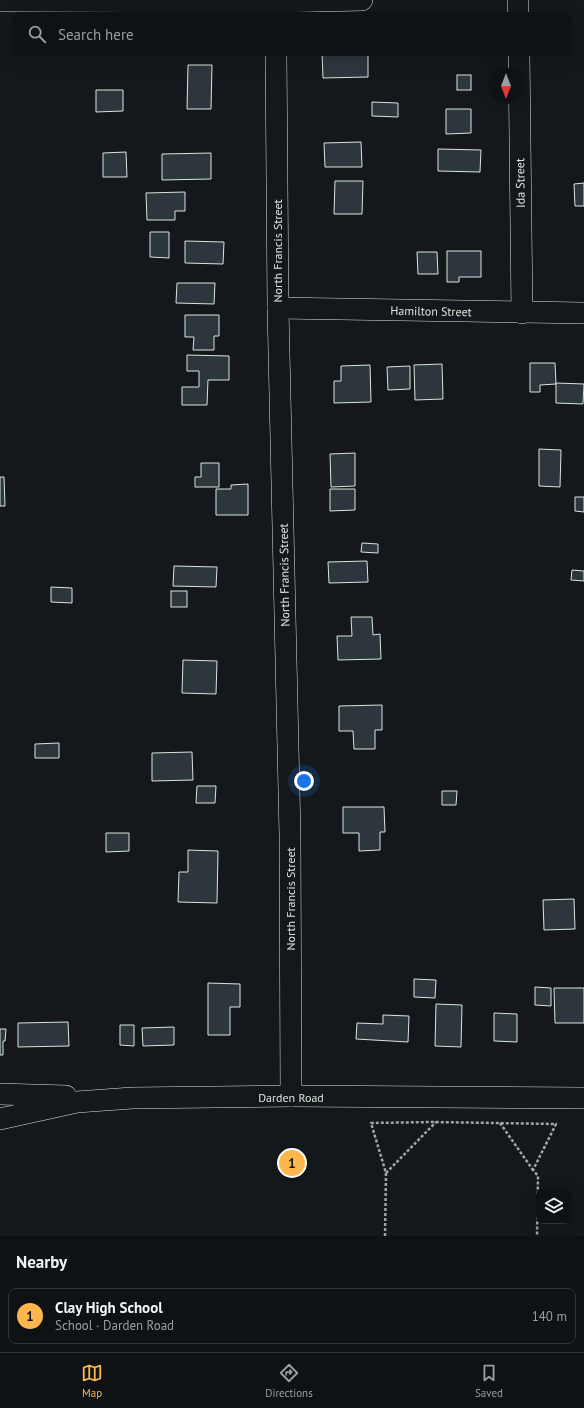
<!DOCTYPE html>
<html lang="en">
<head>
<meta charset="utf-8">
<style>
	body { margin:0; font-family:"PT Sans",sans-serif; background:#181b1e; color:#f1f3f6 }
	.controls { position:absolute; right:12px; bottom:12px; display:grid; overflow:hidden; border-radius:8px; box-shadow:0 4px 16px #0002 }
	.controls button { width:36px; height:36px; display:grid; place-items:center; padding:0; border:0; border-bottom:1px solid #2f3234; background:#0f1215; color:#f1f3f6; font:20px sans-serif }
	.compass { position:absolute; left:488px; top:68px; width:36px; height:36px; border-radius:50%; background:#0f1215; box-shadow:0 4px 16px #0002; rotate:180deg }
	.you { position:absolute; left:304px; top:781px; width:14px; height:14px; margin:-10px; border:3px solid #fff; border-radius:50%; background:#1a73e8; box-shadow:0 0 0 6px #1a73e833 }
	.badge { display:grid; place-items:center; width:26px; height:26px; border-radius:50%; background:#ffb74d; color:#111; font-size:13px; font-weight:700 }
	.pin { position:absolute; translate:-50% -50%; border:2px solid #fff; box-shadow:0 1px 4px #0006 }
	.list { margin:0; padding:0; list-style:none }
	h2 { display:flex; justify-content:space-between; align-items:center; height:52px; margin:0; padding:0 16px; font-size:17px }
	h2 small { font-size:13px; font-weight:400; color:#9b9ea0 }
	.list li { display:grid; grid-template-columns:26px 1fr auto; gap:12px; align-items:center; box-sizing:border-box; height:56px; margin:0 8px 8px; padding:0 8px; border:1px solid #2f3234; border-radius:8px }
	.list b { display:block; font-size:15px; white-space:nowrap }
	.list p { margin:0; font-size:13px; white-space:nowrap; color:#9b9ea0 }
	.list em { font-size:13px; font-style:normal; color:#9b9ea0 }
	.icon { flex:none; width:22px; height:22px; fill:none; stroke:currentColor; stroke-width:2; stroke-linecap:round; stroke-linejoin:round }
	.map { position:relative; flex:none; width:584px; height:1236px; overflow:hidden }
	.search { position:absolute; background:#0f1215; box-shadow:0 4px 16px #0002; left:12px; right:12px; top:12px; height:44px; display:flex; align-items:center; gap:10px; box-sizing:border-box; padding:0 14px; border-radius:8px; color:#9b9ea0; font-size:15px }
	.sheet { height:116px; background:#0f1215 }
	nav { display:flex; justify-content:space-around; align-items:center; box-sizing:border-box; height:56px; border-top:1px solid #2f3234; background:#0f1215; font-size:11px; color:#9b9ea0 }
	nav a { display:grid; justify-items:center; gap:2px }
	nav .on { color:#ffb74d }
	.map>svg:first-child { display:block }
</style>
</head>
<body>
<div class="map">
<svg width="584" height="1236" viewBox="0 0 584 1236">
	<rect width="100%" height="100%" fill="#14181c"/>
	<g fill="#2c363c" stroke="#d8e6dc">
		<polygon points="322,53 368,53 368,77 323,78"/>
		<polygon points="188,65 212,65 211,109 187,109"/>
		<rect x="457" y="75" width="14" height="15"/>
		<polygon points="96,90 123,90 123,111 96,112"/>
		<polygon points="372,102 398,103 398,117 372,116"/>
		<polygon points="446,109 471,109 471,133 446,134"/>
		<polygon points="361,142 362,167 325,167 324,143"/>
		<polygon points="438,149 481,150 480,172 438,171"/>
		<polygon points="126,152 127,177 103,177 103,153"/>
		<polygon points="211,153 211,179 162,180 162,154"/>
		<polygon points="335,181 363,181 362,214 334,214"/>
		<polygon points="584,183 584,206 575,206 574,184"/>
		<polygon points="185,192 185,211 175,211 175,220 147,220 146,193"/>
		<polygon points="150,232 169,232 169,258 150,257"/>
		<polygon points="185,241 224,242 223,264 185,263"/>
		<polygon points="447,251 481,251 481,277 459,277 459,282 447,282"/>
		<polygon points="417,252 437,252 438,274 418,274"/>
		<polygon points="177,283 215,283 214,304 176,303"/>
		<polygon points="185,315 219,315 219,336 214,336 214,350 193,350 194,337 185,337"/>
		<polygon points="187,355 229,356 229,380 208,380 207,405 182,405 182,387 199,387 199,371 187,371"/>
		<polygon points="530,363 555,363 556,384 540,385 540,392 530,392"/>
		<polygon points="442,364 443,399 415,400 414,365"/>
		<polygon points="370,365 371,402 334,403 334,381 341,381 341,366"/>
		<polygon points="410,366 410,389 388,390 387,367"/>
		<polygon points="556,383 584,384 583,404 556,403"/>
		<polygon points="539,449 561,450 560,487 539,486"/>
		<polygon points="355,453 355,486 331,487 330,454"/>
		<polygon points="201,463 219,463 219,487 195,487 195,477 201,477"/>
		<polygon points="0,477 4,477 5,506 0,506"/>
		<polygon points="248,484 248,515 216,515 216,489 231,489 231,485"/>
		<polygon points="330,489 355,489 355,510 330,511"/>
		<polygon points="575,497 584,497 584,512 575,511"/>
		<polygon points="362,543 378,544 378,553 361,552"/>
		<polygon points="367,561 368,582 329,583 328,562"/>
		<polygon points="174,566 217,567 216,587 173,586"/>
		<polygon points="572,570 584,571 584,581 571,580"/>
		<polygon points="51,587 72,588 72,603 51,602"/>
		<rect x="171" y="591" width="16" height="16"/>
		<polygon points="351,617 372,617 373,635 380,634 381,659 338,660 337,636 352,636"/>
		<polygon points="183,660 217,661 216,694 182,693"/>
		<polygon points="382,705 382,730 375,730 375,749 354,749 353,731 339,731 339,706"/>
		<polygon points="59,743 59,758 35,758 35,744"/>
		<polygon points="192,752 193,780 152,781 152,753"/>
		<polygon points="197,786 216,786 215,803 196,803"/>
		<polygon points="442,791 457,791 456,805 442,805"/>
		<polygon points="343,807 384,807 385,832 380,832 380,850 359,851 359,833 343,833"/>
		<polygon points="106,833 129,833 129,851 106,852"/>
		<polygon points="188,850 218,851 217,903 178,902 179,872 188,872"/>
		<polygon points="574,899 575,929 544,930 543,900"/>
		<polygon points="414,979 436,980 435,998 414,997"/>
		<polygon points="208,983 240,984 240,1007 230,1007 230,1035 208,1035"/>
		<polygon points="535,987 551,988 551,1006 535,1005"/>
		<polygon points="554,988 584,988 584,1023 555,1023"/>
		<polygon points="436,1004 462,1005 461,1047 435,1046"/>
		<polygon points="494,1013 517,1014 517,1042 494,1041"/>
		<polygon points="383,1015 409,1016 408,1042 356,1039 357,1023 383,1024"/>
		<polygon points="68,1022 69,1046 18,1047 18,1023"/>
		<polygon points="120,1025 134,1025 134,1046 120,1045"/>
		<polygon points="174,1027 174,1045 143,1046 142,1028"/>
		<polygon points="0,1029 6,1029 5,1041 3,1041 3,1055 0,1055"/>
	</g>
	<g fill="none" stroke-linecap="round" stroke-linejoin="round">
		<defs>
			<g id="minor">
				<polyline points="518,0 518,15"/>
				<polyline points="0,1 275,2 362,0"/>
				<polyline points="276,53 278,308 290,835 291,1096"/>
				<polyline points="519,53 522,313"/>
				<polyline points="278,308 584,313"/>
				<polyline points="0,1094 66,1096"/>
				<polyline points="0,1119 77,1102 132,1098 291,1096 584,1098"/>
			</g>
		</defs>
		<use href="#minor" stroke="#d8e6dc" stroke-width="22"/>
		<g stroke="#9da8a2" stroke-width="2.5" stroke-dasharray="3 2" stroke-linecap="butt">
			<polyline points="500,1123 533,1170"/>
			<polyline points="386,1173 436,1122"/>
			<polyline points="385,1236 386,1173 371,1123 433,1122 556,1124 533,1170 538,1176 537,1236"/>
		</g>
		<use href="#minor" stroke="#14181c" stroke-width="21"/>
	</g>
	<g text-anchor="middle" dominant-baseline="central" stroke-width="3" stroke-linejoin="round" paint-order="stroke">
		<g font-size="12" fill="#d8e6dc" stroke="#14181c">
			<text transform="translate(520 183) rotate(-91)">Ida Street</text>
			<text transform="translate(277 251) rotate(-90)">North Francis Street</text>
			<text transform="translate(431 311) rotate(1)">Hamilton Street</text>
			<text transform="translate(284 575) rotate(-91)">North Francis Street</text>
			<text transform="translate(290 899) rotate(-90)">North Francis Street</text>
			<text x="291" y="1097">Darden Road</text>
		</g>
	</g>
</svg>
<div class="controls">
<button><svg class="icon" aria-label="layers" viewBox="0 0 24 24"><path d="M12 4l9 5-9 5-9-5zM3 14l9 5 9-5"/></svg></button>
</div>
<svg class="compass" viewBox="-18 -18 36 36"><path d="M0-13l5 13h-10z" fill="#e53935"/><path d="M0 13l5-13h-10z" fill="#9b9ea0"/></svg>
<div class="you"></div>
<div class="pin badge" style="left:292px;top:1163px">1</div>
<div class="search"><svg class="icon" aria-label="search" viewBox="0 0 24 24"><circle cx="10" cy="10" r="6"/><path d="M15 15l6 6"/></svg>Search here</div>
</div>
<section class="sheet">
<h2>Nearby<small></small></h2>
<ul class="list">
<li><span class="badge">1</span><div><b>Clay High School</b><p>School · Darden Road</p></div><em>140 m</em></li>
</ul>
</section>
<nav>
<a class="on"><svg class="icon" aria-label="map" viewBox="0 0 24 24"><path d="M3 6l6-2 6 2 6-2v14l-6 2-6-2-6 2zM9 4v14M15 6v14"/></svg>Map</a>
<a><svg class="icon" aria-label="directions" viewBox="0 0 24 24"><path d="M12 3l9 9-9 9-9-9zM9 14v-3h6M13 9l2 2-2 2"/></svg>Directions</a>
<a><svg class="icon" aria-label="saved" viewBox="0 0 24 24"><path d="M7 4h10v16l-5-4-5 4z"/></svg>Saved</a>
</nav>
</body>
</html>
